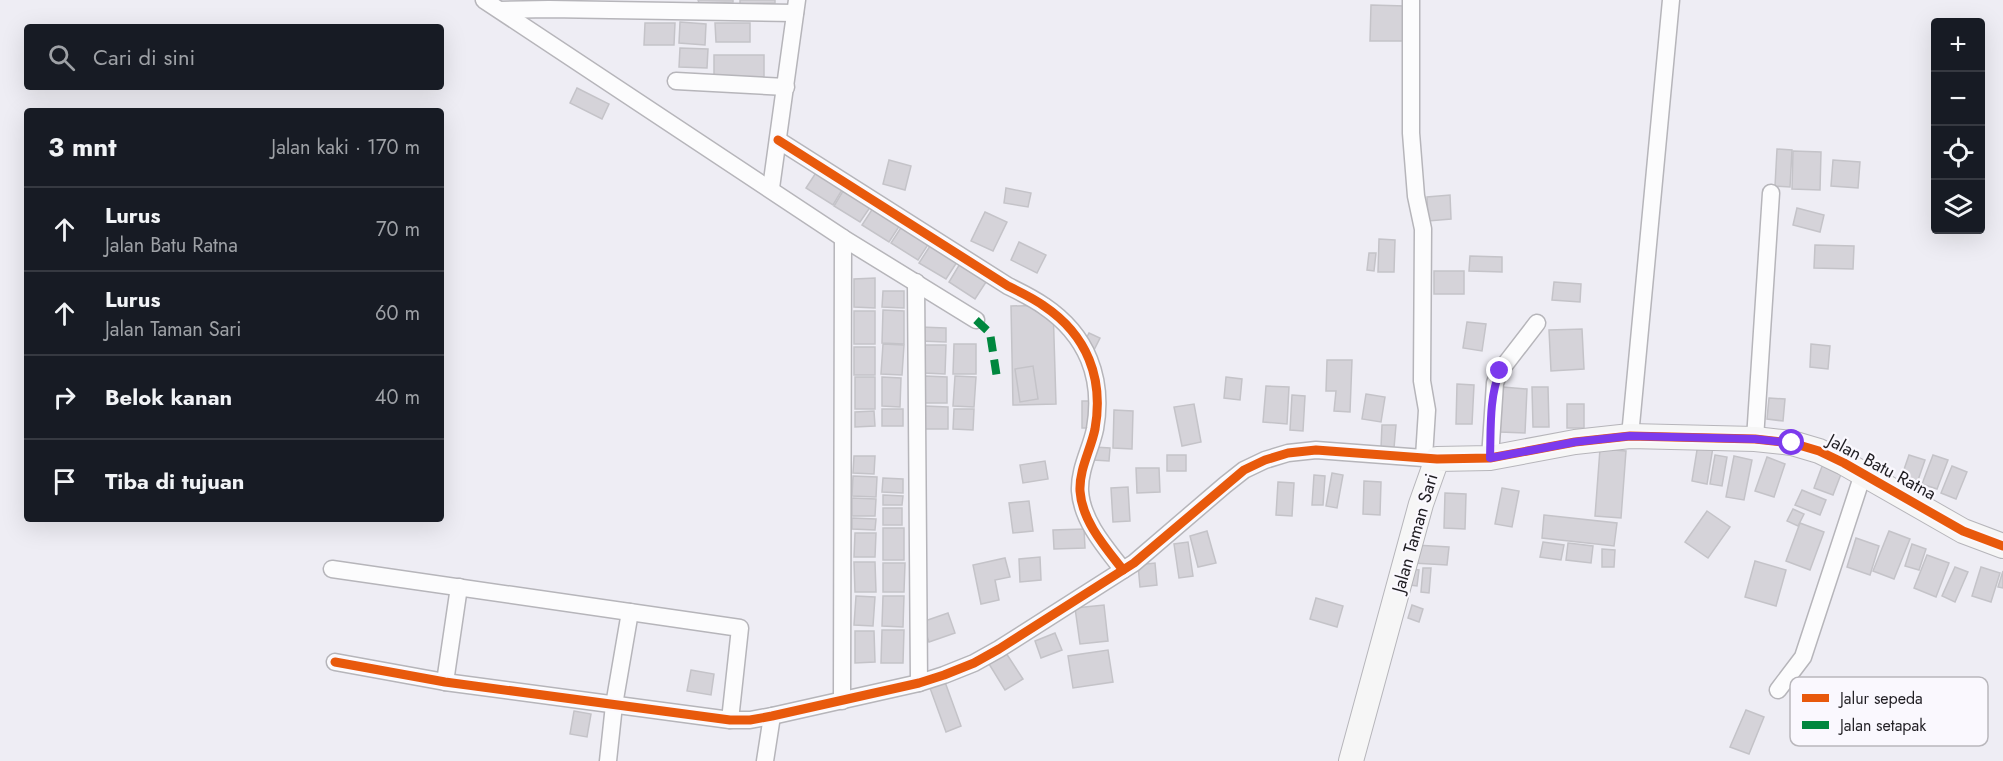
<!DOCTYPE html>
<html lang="id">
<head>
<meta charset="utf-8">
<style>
	body { margin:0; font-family:Jost,sans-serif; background:#20242c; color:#f1f3f6 }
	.controls { position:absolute; right:18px; top:18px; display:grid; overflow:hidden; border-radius:6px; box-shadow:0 6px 24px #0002 }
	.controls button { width:54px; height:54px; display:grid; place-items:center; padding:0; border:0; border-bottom:2px solid #363941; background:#171b24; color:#f1f3f6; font:30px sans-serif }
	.stop { position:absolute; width:18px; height:18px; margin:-14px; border:4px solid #7c3aed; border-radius:50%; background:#fff }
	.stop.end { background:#7c3aed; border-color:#fff; box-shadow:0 2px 6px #0008 }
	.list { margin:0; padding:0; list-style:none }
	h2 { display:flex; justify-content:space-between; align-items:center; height:78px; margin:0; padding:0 24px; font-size:26px }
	h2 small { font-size:20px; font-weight:400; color:#9ea1a6 }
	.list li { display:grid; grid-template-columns:39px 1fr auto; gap:18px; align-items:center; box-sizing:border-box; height:84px; padding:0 24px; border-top:2px solid #363941 }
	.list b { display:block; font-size:22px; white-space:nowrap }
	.list p { margin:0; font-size:20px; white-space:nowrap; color:#9ea1a6 }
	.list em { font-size:20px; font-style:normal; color:#9ea1a6 }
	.icon { flex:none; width:33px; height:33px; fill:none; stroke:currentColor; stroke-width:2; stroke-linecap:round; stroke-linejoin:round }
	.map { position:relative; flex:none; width:2003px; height:761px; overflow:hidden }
	.search { position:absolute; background:#171b24; box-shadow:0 6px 24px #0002; left:24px; top:24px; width:420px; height:66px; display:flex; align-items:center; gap:15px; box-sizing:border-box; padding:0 21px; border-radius:6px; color:#9ea1a6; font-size:22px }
	.panel { position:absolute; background:#171b24; box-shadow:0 6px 24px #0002; left:24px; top:108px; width:420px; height:414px; border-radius:6px }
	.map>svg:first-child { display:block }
</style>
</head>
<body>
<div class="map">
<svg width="2003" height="761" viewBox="0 0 2003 761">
	<rect width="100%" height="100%" fill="#eeedf4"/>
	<g fill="#d5d3d9" stroke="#c4c3c8" stroke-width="1.5">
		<polygon points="698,0 733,0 733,2 699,3"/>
		<polygon points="740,0 775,0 775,3 740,4"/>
		<polygon points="1371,5 1405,6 1404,41 1370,41"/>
		<polygon points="680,22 706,24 705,45 679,43"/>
		<polygon points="645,23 675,23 674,45 644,45"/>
		<polygon points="715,23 750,23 750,42 716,42"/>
		<polygon points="680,48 708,49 707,68 679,67"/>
		<rect x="714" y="55" width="50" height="22"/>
		<polygon points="577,88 609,104 602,119 570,103"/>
		<polygon points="1777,149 1792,150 1790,187 1775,186"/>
		<polygon points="1793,151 1821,152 1820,190 1792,189"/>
		<polygon points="889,160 911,166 905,190 883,184"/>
		<polygon points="1833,160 1860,162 1858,188 1831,186"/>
		<polygon points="819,168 845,185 833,205 806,188"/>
		<polygon points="846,186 873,203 860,222 834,206"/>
		<polygon points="1006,188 1031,193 1028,207 1004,203"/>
		<polygon points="1450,195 1451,219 1428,221 1427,197"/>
		<polygon points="875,205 902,222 889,242 862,225"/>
		<polygon points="1797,208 1824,215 1820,232 1793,225"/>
		<polygon points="985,212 1007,222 993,251 971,241"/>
		<polygon points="904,223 931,240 918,260 891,243"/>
		<polygon points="1379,239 1395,240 1394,272 1378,272"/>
		<polygon points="1019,242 1046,255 1037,273 1011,260"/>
		<polygon points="932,243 959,259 946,279 919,263"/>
		<polygon points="1815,245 1854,246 1853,269 1814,268"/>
		<polygon points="1369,253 1376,253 1374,271 1367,270"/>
		<polygon points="1470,256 1502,257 1502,272 1469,271"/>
		<polygon points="961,262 988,279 975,299 949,282"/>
		<rect x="1434" y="271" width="30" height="23"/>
		<polygon points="875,278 875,308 854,307 854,279"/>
		<polygon points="1554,282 1581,284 1580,302 1552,300"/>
		<polygon points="883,291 904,291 904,308 882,307"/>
		<polygon points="1053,305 1056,404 1013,405 1011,306"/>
		<polygon points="883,310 904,311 904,344 882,343"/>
		<rect x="854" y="311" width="21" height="33"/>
		<polygon points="1467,322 1486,324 1482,351 1463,348"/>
		<polygon points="920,327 946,328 946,342 920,341"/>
		<polygon points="1582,329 1584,369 1551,371 1549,330"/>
		<polygon points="1089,333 1100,338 1092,354 1081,349"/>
		<polygon points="883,344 904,345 902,375 881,374"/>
		<polygon points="954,344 976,344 976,374 953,374"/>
		<polygon points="1811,344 1830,346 1828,369 1810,367"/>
		<polygon points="925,345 946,345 945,374 924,373"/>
		<rect x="854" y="347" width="21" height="28"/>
		<polygon points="1327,360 1352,360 1350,412 1334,411 1336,391 1326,391"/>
		<polygon points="1033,366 1038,399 1020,402 1015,369"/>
		<polygon points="925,376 947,377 947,403 925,403"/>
		<polygon points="955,376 976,377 974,407 953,406"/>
		<rect x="855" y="377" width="20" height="32"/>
		<polygon points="882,377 901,378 900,407 882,406"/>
		<polygon points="1226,377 1242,379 1240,400 1224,398"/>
		<polygon points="1457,384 1474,385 1472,424 1456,424"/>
		<polygon points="1266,386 1289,387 1287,424 1263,422"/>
		<polygon points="1503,387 1527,389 1525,433 1500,432"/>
		<polygon points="1532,387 1548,387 1549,427 1533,427"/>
		<polygon points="1366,394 1385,397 1381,422 1362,419"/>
		<polygon points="1292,395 1305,396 1303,431 1290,430"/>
		<polygon points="1769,398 1785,399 1783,421 1767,419"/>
		<rect x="1082" y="401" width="16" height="27"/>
		<polygon points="1194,404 1201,442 1182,446 1174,407"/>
		<rect x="1567" y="404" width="17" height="24"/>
		<polygon points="925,406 948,407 948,429 925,429"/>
		<rect x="882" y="409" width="21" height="17"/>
		<polygon points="954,409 974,409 973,430 953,429"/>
		<polygon points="1114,410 1133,411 1132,449 1113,448"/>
		<polygon points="874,411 875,426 855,427 855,412"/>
		<polygon points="1382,425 1396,425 1394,448 1381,448"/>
		<polygon points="1698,444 1713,447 1707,484 1692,481"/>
		<polygon points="1094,447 1110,448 1109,461 1093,460"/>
		<polygon points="1600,449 1626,451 1621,518 1595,516"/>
		<rect x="1167" y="455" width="19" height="16"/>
		<polygon points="1715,455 1727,457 1722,486 1710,484"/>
		<polygon points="1909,455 1925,460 1916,486 1900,481"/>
		<polygon points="1933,455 1948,460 1937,489 1922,484"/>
		<polygon points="854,456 875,456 874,474 853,473"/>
		<polygon points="1734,456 1752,460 1744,500 1726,497"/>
		<polygon points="1767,457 1785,464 1774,497 1755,491"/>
		<polygon points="1045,461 1048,479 1023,483 1020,465"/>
		<polygon points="1824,461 1843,469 1833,495 1814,488"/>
		<polygon points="1952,466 1967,472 1956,499 1941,493"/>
		<polygon points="1136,468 1159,468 1160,492 1137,493"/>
		<polygon points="1332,473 1343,475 1337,508 1326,506"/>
		<polygon points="1314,475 1325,476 1323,505 1312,505"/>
		<polygon points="853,476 877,477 876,497 852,496"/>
		<polygon points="883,478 903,479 903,493 882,492"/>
		<polygon points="1364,481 1381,482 1380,515 1363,514"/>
		<polygon points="1278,482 1294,483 1292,516 1276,515"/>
		<polygon points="1128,487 1130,521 1113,522 1111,488"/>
		<polygon points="1502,488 1519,491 1512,527 1495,524"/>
		<polygon points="1802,490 1826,500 1820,515 1795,505"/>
		<polygon points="1445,493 1466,494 1465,529 1444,528"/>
		<polygon points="883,495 903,496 902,505 883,505"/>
		<polygon points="852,498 876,499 875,516 852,516"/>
		<polygon points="1029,501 1033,531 1013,533 1009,503"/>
		<rect x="883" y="508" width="19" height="17"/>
		<polygon points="1793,509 1804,514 1798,526 1787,521"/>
		<polygon points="1707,511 1730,527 1708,558 1685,542"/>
		<polygon points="1544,515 1617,523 1614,546 1542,538"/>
		<polygon points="852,518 876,519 875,530 852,529"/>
		<polygon points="1800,523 1824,532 1810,570 1786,561"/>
		<rect x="883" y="528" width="21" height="32"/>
		<polygon points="1084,529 1085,548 1054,549 1053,530"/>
		<polygon points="1207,531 1216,563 1198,567 1190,536"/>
		<polygon points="1889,531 1910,539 1894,579 1873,571"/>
		<polygon points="855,533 876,533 875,557 854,557"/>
		<polygon points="1856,538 1879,546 1870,575 1847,567"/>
		<polygon points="1188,542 1193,576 1179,578 1174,544"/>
		<polygon points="1543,542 1564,545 1561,560 1540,557"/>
		<polygon points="1568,543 1593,546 1591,563 1566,560"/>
		<polygon points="1912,544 1926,549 1919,570 1905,566"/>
		<polygon points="1415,545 1449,547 1447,565 1413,563"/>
		<polygon points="1602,549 1615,550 1614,567 1602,567"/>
		<polygon points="1927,555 1949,563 1936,597 1914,588"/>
		<polygon points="1040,557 1041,580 1020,582 1019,559"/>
		<polygon points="1005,558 1010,577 995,580 999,600 981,604 973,565"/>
		<polygon points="1755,561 1786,570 1776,606 1745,597"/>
		<polygon points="854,562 875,562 876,592 855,592"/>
		<polygon points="883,563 905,563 904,592 883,592"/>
		<polygon points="1155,563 1157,585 1140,587 1138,565"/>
		<polygon points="1955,567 1968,572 1955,602 1942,596"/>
		<polygon points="1981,567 2000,573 1991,602 1972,596"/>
		<polygon points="1423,568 1431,568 1429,593 1421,592"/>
		<polygon points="1412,569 1419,570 1417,586 1410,585"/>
		<polygon points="2003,571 2003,588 1998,587"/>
		<polygon points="856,596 875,597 873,626 854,625"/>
		<polygon points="883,596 904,596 903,627 882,626"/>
		<polygon points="1316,598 1343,606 1337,627 1310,619"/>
		<polygon points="1104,605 1108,641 1080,644 1075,608"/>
		<polygon points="1412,605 1423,609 1419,622 1408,618"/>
		<polygon points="948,613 955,633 929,642 922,622"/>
		<polygon points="882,630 904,630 903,663 881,663"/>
		<polygon points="855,631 874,631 875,662 855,663"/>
		<polygon points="1055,633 1062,650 1041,658 1035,641"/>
		<polygon points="1108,650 1113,682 1073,688 1068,656"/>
		<polygon points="1006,653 1023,679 1005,690 989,664"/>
		<polygon points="691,670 714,674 711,695 687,691"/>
		<polygon points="945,682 961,726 946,732 930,688"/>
		<polygon points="1746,710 1764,717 1749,754 1730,747"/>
		<polygon points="574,711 591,714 587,737 570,734"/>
	</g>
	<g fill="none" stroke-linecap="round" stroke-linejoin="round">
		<defs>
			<g id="street">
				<polyline points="484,0 843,238 976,320"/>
				<polyline points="1411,0 1411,133 1416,196 1423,229 1422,381 1427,410 1424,457"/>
				<polyline points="500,10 549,9 795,13"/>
				<polyline points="676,81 786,87"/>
				<path d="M 778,140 L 1008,286 C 1020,292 1033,298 1044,306 C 1087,335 1104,378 1095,429 C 1091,449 1079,469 1080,491 C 1082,521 1105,547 1123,570"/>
				<polyline points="771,188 797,0"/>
				<polyline points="916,282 919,683"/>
				<polyline points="1630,436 1671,0"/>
				<polyline points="1755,439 1771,193"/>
				<polyline points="1490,458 1495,383 1500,371 1537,323"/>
				<polyline points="332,569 740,628 730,720"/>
				<polyline points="335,662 445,682 730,720 750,720 772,716 919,683 944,675 974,663 999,649 1134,563 1225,485 1244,470 1265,460 1288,453 1316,450 1437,459"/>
				<polyline points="445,682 459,587"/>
				<polyline points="1778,690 1803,657 1863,474"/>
				<polyline points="842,701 843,238"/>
				<polyline points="608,761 614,705 630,612"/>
				<polyline points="765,761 772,716"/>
			</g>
			<polyline id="secondary" points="1351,761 1421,504 1437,459 1490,458 1575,442 1630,436 1755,439 1792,443 1819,451 1844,463 1963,531 2003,546"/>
		</defs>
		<use href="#street" stroke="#b6b5ba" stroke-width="19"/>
		<use href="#secondary" stroke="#b6b5ba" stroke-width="26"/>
		<use href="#street" stroke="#fcfcfd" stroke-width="16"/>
		<use href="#secondary" stroke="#f6f6f6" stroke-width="24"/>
		<polyline stroke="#00873e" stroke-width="8" stroke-dasharray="15 8" stroke-linecap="butt" points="976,320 990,333 997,378"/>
		<defs>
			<g id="cycleway">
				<path d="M 778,140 L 1008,286 C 1020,292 1033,298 1044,306 C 1087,335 1104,378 1095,429 C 1091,449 1079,469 1080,491 C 1082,521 1105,547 1123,570"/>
				<polyline points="335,662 445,682 730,720 750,720 772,716 919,683 944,675 974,663 999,649 1134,563 1244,470 1265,460 1288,453 1316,450 1437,459 1490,458 1575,442 1630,436 1755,439 1792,443 1819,451 1844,463 1963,531 2003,546"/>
			</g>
		</defs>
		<use href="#cycleway" stroke="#faf8fe" stroke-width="13"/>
		<use href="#cycleway" stroke="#e8590c" stroke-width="9"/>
	</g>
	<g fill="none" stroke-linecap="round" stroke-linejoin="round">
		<path stroke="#7c3aed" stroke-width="8" d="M 1500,371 C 1489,397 1491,429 1490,458 L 1575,442 L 1630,436 L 1755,439 L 1792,443"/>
	</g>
	<g text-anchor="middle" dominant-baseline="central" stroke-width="4.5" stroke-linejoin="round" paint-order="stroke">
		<g font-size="18" fill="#201e23" stroke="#faf8fe">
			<text transform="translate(1882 467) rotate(28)">Jalan Batu Ratna</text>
			<text transform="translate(1415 533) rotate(-74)">Jalan Taman Sari</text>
		</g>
	</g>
	<rect x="1790" y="677" width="198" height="69" rx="9" fill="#faf8fe" stroke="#b9b7bc" stroke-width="1.5"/>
	<rect x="1802" y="694" width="27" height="8" fill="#e8590c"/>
	<rect x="1802" y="721" width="27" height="8" fill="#00873e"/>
	<g font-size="16" fill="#201e23">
		<text x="1840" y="704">Jalur sepeda</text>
		<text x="1840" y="731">Jalan setapak</text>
	</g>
</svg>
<div class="controls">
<button>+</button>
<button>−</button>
<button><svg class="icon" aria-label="locate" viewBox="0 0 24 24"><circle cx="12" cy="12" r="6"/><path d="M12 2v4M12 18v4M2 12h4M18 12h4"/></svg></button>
<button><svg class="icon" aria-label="layers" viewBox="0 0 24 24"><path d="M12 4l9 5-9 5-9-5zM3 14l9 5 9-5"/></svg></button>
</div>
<div class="stop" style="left:1792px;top:443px"></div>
<div class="stop end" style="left:1500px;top:371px"></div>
<div class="search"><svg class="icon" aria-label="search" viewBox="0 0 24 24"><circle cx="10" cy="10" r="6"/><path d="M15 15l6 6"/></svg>Cari di sini</div>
<section class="panel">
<h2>3 mnt<small>Jalan kaki · 170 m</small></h2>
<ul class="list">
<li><svg class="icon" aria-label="ahead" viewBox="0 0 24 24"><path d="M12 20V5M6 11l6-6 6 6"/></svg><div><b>Lurus</b><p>Jalan Batu Ratna</p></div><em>70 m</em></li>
<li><svg class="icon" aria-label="ahead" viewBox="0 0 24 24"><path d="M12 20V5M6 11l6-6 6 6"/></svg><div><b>Lurus</b><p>Jalan Taman Sari</p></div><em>60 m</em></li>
<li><svg class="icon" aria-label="right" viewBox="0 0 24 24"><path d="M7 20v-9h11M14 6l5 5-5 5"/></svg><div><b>Belok kanan</b></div><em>40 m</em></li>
<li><svg class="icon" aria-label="arrive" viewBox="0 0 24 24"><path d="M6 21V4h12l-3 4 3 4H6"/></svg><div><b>Tiba di tujuan</b></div></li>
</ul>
</section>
</div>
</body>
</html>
